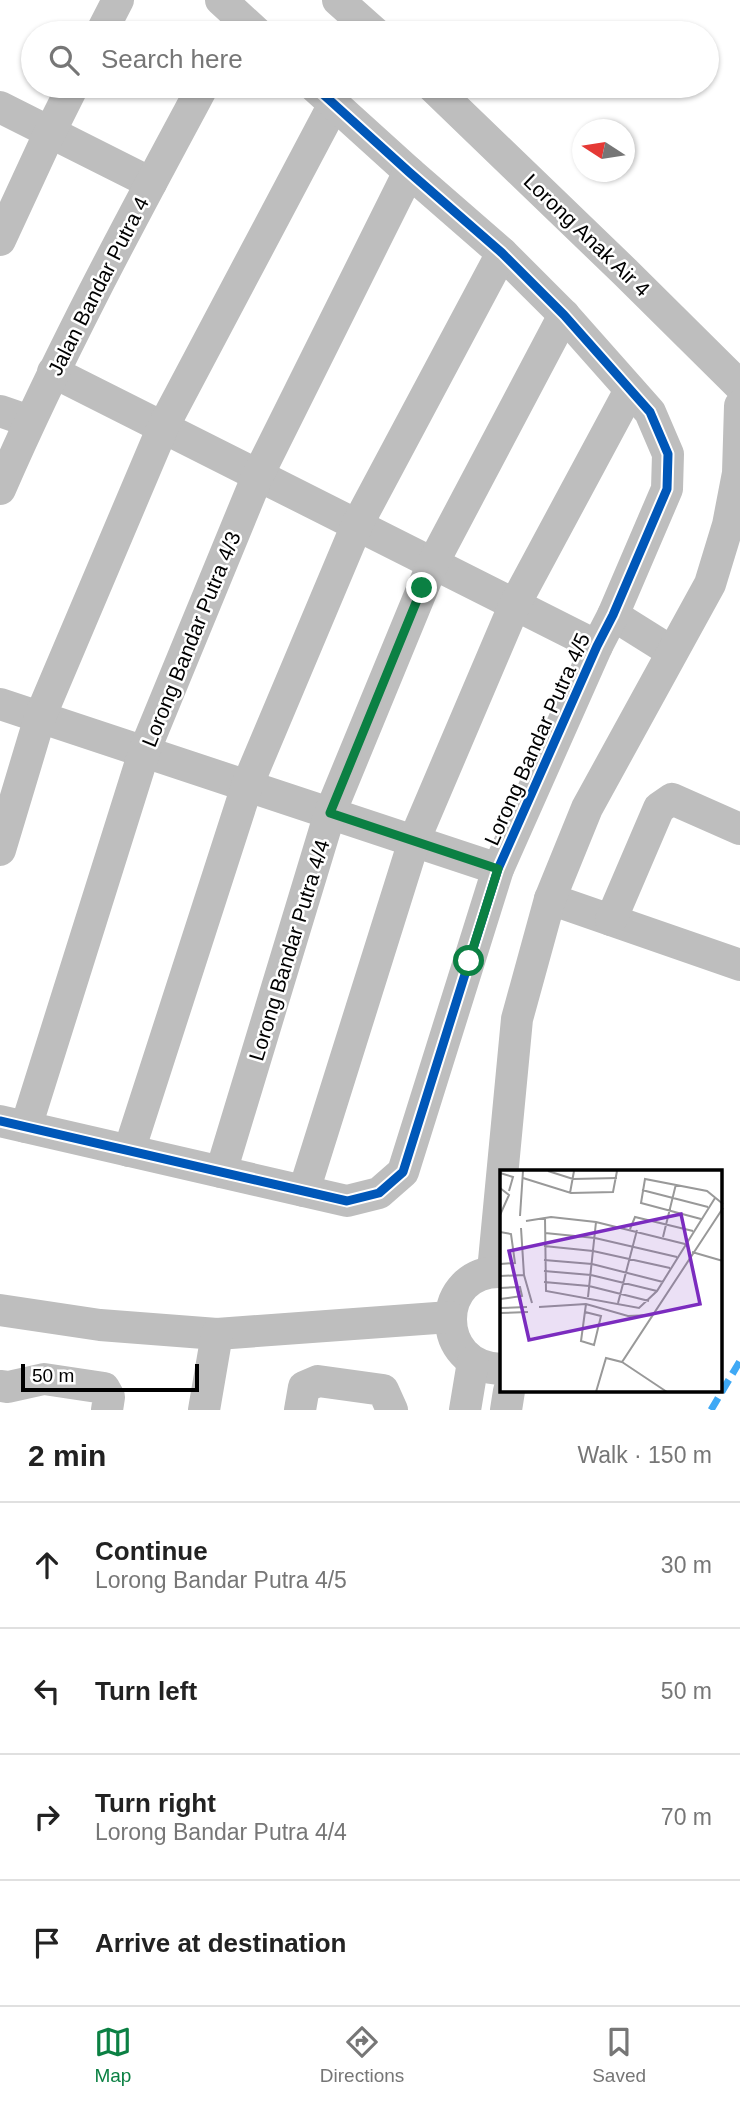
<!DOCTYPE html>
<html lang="en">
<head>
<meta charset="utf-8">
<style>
	body { margin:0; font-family:Helvetica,sans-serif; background:#f6f6f6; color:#222 }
	.compass { position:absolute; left:572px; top:119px; width:63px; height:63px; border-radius:50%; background:#fff; box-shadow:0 2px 5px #0004; rotate:282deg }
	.scale { position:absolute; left:21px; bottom:18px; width:178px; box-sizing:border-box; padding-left:7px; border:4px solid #000; border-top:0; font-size:19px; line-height:24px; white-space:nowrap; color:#000; -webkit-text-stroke:5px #fff; paint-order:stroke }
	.stop { position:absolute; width:21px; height:21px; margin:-16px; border:5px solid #0b8043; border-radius:50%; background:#fff }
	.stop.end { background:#0b8043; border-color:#fff; box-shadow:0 2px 7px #0008 }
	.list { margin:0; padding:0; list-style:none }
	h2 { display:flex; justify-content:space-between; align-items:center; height:91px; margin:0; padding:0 28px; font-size:30px }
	h2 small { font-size:23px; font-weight:400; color:#767676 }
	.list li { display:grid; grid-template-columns:46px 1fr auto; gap:21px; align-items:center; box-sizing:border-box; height:126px; padding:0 28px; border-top:2px solid #e0e0e0 }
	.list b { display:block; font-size:26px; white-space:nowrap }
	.list p { margin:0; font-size:23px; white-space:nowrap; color:#767676 }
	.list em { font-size:23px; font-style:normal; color:#767676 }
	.icon { flex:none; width:38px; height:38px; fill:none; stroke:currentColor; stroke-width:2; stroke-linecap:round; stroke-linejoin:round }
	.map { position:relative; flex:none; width:740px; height:1410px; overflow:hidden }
	.search { position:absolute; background:#fff; box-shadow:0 2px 5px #0004; left:21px; right:21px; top:21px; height:77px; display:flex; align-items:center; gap:18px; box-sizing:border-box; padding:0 24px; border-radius:38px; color:#767676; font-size:26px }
	.sheet { height:595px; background:#fff }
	nav { display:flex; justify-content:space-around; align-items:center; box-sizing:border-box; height:98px; border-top:2px solid #e0e0e0; background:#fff; font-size:19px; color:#767676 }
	nav a { display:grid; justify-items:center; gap:4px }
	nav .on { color:#0b8043 }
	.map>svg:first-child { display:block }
</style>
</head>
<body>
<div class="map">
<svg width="740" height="1410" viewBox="0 0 740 1410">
	<rect width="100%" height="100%" fill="#fff"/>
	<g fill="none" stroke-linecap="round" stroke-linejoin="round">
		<g stroke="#bebebe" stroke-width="32">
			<polyline points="221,0 257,33"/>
			<polyline points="338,0 375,33"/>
			<polyline points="101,33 118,0"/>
			<polyline points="432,86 625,272 740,386"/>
			<polyline points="0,107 151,183"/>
			<polyline points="0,240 50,132 73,86"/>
			<polyline points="53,372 597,646"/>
			<polyline points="0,411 29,421"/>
			<path d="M 0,489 C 60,351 132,218 203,86"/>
			<polyline points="613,615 672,652"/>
			<polyline points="0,704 498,869"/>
			<polyline points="0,850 40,717 163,427 334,104"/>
			<polyline points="550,899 740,965"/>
			<polyline points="611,920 659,808 672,799 740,829"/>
			<polyline points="0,1121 347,1201 379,1193 403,1172 498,869 597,646 613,615 667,489 668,454 650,412 564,315 502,253 409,172 314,86"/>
			<polyline points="26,1127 144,752 258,475 409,172"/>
			<polyline points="129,1151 247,786 357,525 502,253"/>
			<polyline points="221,1172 330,813 433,563 564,315"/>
			<polyline points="304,1191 414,841 515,604 630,390"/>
			<polyline points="493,1271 517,1019 550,899 587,808 710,584 728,525 738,473 740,406"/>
			<path d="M 502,1272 C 435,1269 433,1368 502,1369"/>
			<polyline points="0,1310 100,1325 217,1334 450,1317"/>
			<polyline points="0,1386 8,1387 44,1379 104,1388 109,1397 107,1410"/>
			<polyline points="204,1410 217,1334"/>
			<polyline points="300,1410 304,1387 318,1381 383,1390 392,1410"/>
			<polyline points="465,1410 473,1362"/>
			<polyline points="506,1410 509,1391"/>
		</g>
		<polyline stroke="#3fa9f5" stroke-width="7" stroke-dasharray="14 7" stroke-linecap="butt" points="711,1410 740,1361"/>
		<defs>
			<polyline id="cycleway" points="0,1121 347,1201 379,1193 403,1172 498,869 597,646 613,615 667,489 668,454 650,412 564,315 502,253 409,172 314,86"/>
		</defs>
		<use href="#cycleway" stroke="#fff" stroke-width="13"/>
		<use href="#cycleway" stroke="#0057b8" stroke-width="9"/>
	</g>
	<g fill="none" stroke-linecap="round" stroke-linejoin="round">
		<polyline stroke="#0b8043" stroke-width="9" points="422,588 330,813 498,869 469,961"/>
	</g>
	<g text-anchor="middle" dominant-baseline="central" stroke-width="5" stroke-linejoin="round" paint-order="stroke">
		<g font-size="21" fill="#000" stroke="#fff">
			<text transform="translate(587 235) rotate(44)">Lorong Anak Air 4</text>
			<text transform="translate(98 286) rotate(-63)">Jalan Bandar Putra 4</text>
			<text transform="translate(191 639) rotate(-68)">Lorong Bandar Putra 4/3</text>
			<text transform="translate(537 739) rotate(-66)">Lorong Bandar Putra 4/5</text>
			<text transform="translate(289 950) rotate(-73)">Lorong Bandar Putra 4/4</text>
		</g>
	</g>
	<g transform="translate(500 1170)">
		<rect width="222" height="222" fill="#fff"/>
		<path fill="none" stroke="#999" stroke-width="2" d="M 48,1 L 73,9 L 117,8M 0,3 L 13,7 L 9,21M 23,8 L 71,23 L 113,22 L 117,1M 0,18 L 9,25 L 0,45M 142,20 L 208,37M 70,23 L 74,1M 20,46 L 23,1M 45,48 L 46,121 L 139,138 L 157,121 L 215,28M 201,49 L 141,33 L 145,9 L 207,21 L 223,34M 26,51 L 51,47 L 96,52 L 185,74M 21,58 L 24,105 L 32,133M 130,59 L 135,47 L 193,61M 0,62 L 11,64 L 15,93 L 0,94M 45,63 L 95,68 L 177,87M 163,67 L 176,14M 44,76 L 93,81 L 170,98M 192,82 L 223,91M 44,90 L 92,94 L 163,112M 44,101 L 91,105 L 157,121M 0,106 L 24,105M 44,112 L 89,116 L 149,131M 0,118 L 20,117 L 22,126 L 0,129M 88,127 L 96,52M 118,133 L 137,60M 39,137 L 86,134 L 128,146 L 151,145M 0,138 L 27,137M 85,142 L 101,146 L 94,175 L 81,171 L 86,134M 0,143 L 28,142M 122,192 L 167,222M 96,222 L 106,188 L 122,192 L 223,38"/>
		<path fill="#7b2cbf" fill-opacity="0.15" stroke="#7b2cbf" stroke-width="3.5" d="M 181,44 L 200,134 L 29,170 L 9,81 Z"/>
		<rect width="222" height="222" fill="none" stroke="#000" stroke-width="3.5"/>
	</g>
</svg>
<svg class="compass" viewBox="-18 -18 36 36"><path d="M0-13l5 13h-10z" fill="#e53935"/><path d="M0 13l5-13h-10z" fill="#767676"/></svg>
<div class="scale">50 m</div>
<div class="stop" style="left:469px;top:961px"></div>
<div class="stop end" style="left:422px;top:588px"></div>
<div class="search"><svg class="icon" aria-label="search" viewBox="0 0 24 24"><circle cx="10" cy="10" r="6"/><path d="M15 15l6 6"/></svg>Search here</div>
</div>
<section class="sheet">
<h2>2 min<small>Walk · 150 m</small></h2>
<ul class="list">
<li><svg class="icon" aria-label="ahead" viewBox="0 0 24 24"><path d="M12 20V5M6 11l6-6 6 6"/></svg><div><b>Continue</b><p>Lorong Bandar Putra 4/5</p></div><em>30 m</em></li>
<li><svg class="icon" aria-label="left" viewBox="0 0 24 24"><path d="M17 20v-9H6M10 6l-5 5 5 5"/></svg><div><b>Turn left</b></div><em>50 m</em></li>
<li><svg class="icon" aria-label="right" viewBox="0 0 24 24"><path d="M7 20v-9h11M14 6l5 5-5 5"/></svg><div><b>Turn right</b><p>Lorong Bandar Putra 4/4</p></div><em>70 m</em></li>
<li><svg class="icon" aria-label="arrive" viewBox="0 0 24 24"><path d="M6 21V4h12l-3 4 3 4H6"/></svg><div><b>Arrive at destination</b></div></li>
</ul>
</section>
<nav>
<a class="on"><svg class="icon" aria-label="map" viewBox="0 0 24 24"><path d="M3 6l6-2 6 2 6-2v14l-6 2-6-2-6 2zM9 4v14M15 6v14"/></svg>Map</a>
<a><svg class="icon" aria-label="directions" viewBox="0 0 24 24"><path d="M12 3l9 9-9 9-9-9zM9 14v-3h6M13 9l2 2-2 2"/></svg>Directions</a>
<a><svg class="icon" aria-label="saved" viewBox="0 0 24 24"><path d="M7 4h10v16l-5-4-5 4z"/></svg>Saved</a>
</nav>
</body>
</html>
